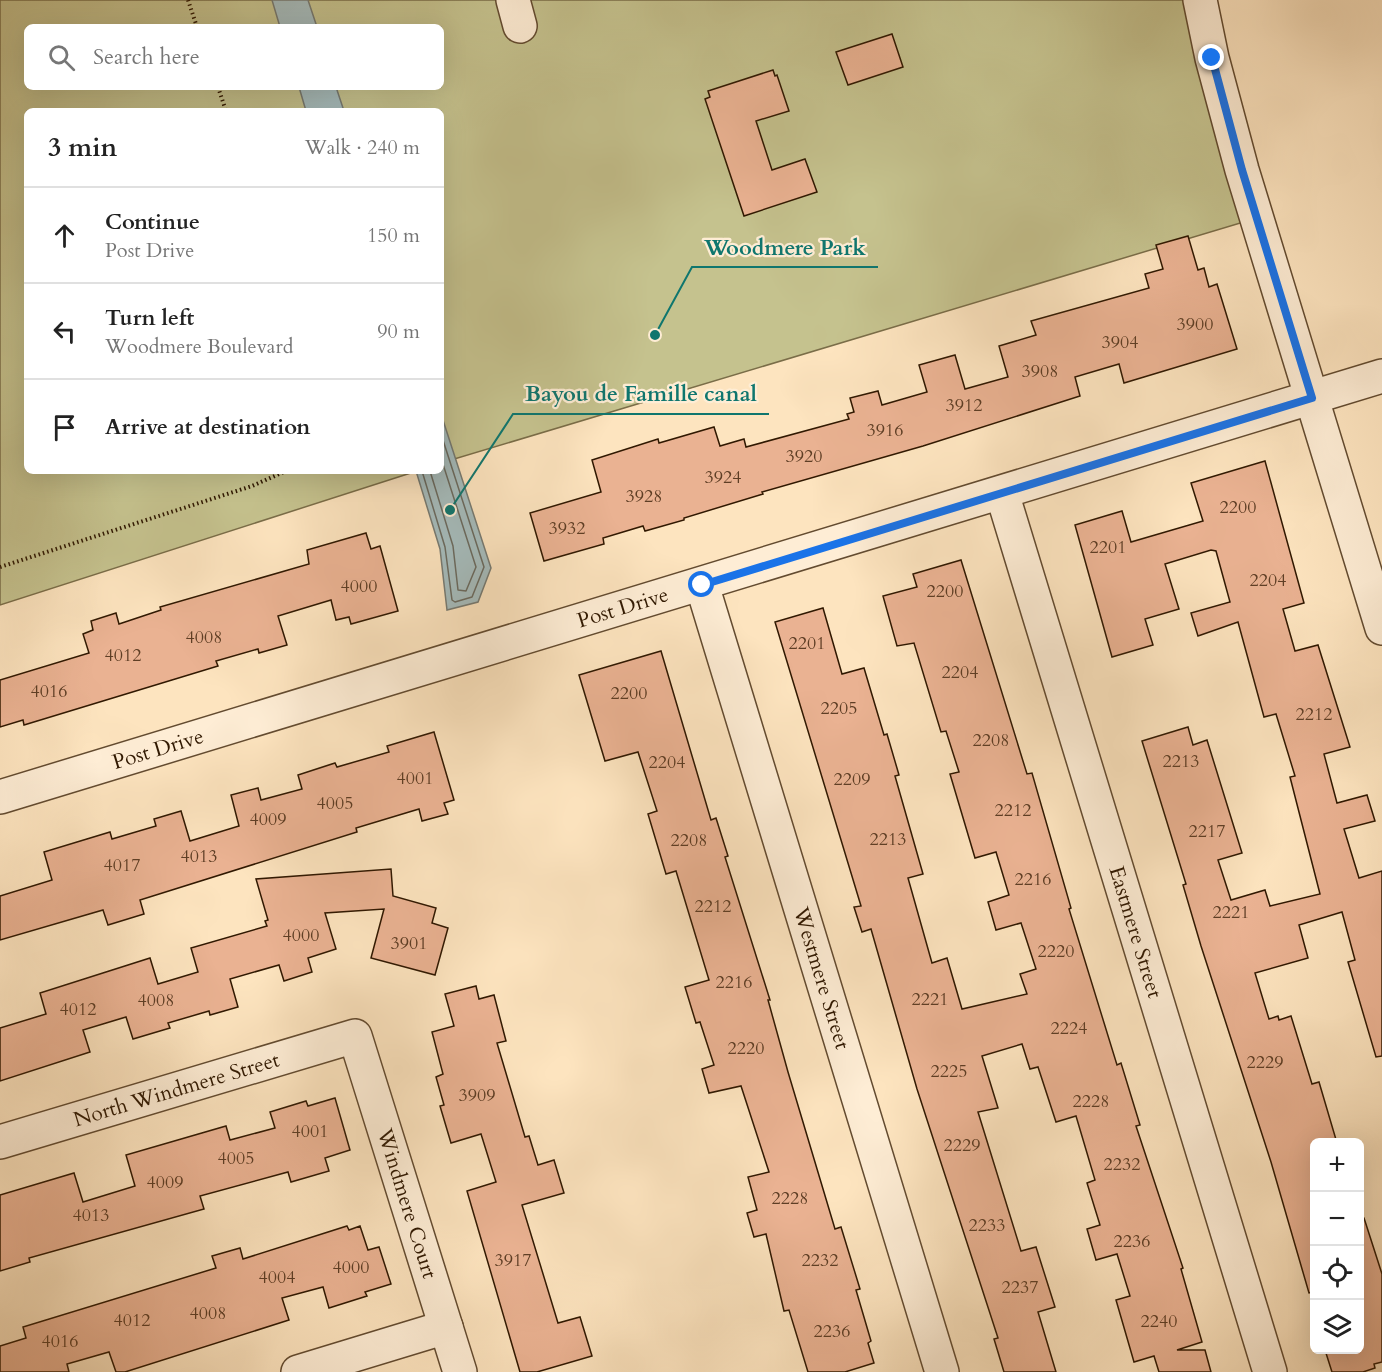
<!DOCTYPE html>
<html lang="en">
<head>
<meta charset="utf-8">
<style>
	body { margin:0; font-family:Cardo,serif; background:#f2f2f2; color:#222 }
	.controls { position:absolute; right:18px; bottom:18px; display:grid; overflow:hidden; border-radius:9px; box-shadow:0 6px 24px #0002 }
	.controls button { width:54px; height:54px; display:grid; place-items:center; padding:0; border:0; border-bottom:2px solid #e0e0e0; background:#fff; color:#222; font:30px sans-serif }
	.stop { position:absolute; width:18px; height:18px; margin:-14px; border:4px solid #1a73e8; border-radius:50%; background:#fff }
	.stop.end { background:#1a73e8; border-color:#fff; box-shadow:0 2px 6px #0008 }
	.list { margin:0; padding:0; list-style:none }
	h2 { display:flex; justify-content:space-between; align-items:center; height:78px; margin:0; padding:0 24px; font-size:26px }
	h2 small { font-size:20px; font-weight:400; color:#767676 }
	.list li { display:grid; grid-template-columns:39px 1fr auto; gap:18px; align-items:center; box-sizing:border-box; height:96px; padding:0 24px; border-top:2px solid #e0e0e0 }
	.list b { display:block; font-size:22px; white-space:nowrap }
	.list p { margin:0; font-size:20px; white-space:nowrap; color:#767676 }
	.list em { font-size:20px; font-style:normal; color:#767676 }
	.icon { flex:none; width:33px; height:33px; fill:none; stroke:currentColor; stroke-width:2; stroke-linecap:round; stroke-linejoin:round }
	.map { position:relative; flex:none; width:1382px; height:1372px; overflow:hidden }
	.search { position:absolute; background:#fff; box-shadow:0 6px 24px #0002; left:24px; top:24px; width:420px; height:66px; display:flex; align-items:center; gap:15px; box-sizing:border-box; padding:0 21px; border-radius:9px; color:#767676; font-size:22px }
	.panel { position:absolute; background:#fff; box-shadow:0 6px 24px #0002; left:24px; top:108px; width:420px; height:366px; border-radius:9px }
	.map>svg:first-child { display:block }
</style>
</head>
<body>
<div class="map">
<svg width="1382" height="1372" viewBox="0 0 1382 1372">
	<rect width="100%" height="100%" fill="#fde4bf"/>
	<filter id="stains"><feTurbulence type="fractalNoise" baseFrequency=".00333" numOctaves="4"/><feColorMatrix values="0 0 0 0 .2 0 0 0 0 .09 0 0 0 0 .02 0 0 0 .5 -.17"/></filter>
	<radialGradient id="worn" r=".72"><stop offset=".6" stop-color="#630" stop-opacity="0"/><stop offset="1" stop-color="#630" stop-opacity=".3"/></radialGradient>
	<path fill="#c5c28e" stroke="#7a6d48" stroke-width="1.5" fill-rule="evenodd" d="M 0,0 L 1200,0 L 1257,218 L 441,463 L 441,111 L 27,111 L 27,471 L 417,471 L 0,605 ZM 27,27 L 441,27 L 441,87 L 27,87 Z"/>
	<g fill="#a5bcbd" stroke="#767a72" stroke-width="1.5">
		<polygon points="272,0 308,0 317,27 280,27"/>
		<polygon points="299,87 336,87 344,111 306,111"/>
		<polygon points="441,414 491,568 478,602 447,610 440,549 416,471 441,471"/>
	</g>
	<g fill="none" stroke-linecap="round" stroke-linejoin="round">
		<g stroke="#6a6a5f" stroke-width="1.5">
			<polyline points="422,471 445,547 452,600 455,602 472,597 484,567 441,434"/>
			<polyline points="430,471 453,546 458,590 466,591 476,567 441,458"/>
		</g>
	</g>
	<g fill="#eab292" stroke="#301801" stroke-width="1.5">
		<polygon points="892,34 903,67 848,85 836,52"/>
		<polygon points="773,70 775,76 777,75 789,111 756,121 772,170 805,159 817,192 744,216 705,99 710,97 708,91"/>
		<polygon points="1188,236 1198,270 1204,268 1209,287 1217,284 1237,349 1124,383 1119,364 1075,377 1080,396 923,446 762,492 763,494 684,518 684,520 645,531 643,526 603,538 604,544 544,561 530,513 601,492 592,460 658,439 659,443 714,427 720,446 744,439 746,447 849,419 847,414 854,412 850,398 878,391 882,405 927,392 919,365 955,355 965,389 1008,377 999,346 1036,335 1031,321 1149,288 1145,274 1163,269 1156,245"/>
		<polygon points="1265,461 1304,603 1283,609 1295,651 1318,645 1350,747 1324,754 1337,803 1367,795 1375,821 1344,829 1359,878 1382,871 1382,1056 1376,1057 1348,962 1355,960 1342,912 1299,925 1308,958 1255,973 1269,1019 1278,1016 1279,1020 1291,1016 1312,1084 1319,1082 1337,1143 1314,1143 1314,1292 1309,1293 1271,1162 1201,946 1183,885 1186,884 1142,741 1188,727 1193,745 1207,740 1242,853 1218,860 1231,900 1265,890 1270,906 1320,894 1290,777 1295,776 1276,714 1264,717 1238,622 1198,636 1191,613 1230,602 1216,551 1211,550 1165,564 1179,609 1145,619 1153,645 1112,657 1075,525 1122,511 1131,542 1203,521 1191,483"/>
		<polygon points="366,533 371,549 380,546 398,611 351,624 349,617 336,620 331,600 278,616 287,645 259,653 258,649 216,661 218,666 24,725 23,720 0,727 0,680 89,653 83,634 93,630 91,621 116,613 119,624 161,610 160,607 309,564 307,550"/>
		<polygon points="961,560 1027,774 1032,773 1071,908 1069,909 1117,1065 1121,1063 1140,1125 1136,1126 1183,1268 1181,1269 1202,1342 1177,1350 1205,1350 1211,1372 1159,1372 1154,1356 1134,1362 1116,1300 1130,1296 1117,1254 1096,1260 1087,1229 1100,1225 1087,1183 1095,1180 1076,1116 1056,1122 1038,1067 1030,1069 1022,1044 982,1056 998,1108 978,1112 1021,1251 1036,1247 1055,1307 1038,1312 1056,1372 1004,1372 994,1339 998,1338 917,1089 871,929 862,932 854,907 861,906 775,622 823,608 842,674 864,668 884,735 887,734 899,775 895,776 923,874 908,878 932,963 947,958 962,1009 1027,994 1020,974 1036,969 1021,923 996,930 988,902 1009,895 996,852 975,858 950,774 959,772 946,731 941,732 914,643 897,646 883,596 917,587 913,574"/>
		<polygon points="661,651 711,820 716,818 728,856 725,857 770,1000 768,1000 788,1072 835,1229 841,1227 860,1289 856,1290 871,1341 868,1343 874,1363 845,1372 808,1372 789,1310 784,1311 766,1234 754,1237 747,1213 757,1210 748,1177 769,1172 741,1086 709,1093 702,1069 714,1065 700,1022 696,1023 685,987 709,980 676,871 666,874 648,814 657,811 638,752 605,761 579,675"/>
		<polygon points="434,732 454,800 444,803 448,814 422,821 419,809 356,828 357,832 140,900 144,914 108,925 103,910 0,940 0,896 52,880 44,852 110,832 112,839 156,826 154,819 181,811 190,841 239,826 231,795 258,788 261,800 302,789 298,775 335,763 337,767 389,752 387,746"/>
		<polygon points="391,869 393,896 436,908 432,923 448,928 435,975 371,958 384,909 325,913 336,949 308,958 312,972 284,981 279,965 230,979 238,1007 210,1015 209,1011 168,1023 170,1028 133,1039 126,1017 83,1030 90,1052 0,1081 0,1028 46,1014 40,993 150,958 158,984 198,972 191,948 267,926 265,921 268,920 256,879"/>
		<polygon points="476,986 479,999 494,995 506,1041 497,1043 525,1137 529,1136 538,1165 554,1160 564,1193 522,1205 558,1323 580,1317 592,1356 537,1372 520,1372 467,1191 496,1182 481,1134 451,1143 440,1106 444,1105 436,1077 443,1074 432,1032 454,1026 445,994"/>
		<polygon points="335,1098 350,1150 325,1158 329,1171 291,1182 288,1172 200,1196 204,1209 29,1258 30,1262 0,1271 0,1195 74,1173 83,1202 135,1186 126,1155 226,1126 230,1140 275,1128 270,1112 306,1101 308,1106"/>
		<polygon points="1364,1218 1382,1274 1382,1362 1374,1364 1375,1368 1363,1372 1332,1372 1325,1350 1359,1350 1359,1219"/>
		<polygon points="347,1226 349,1230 360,1226 368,1250 379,1247 391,1284 365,1292 367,1296 329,1308 323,1287 282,1298 289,1320 125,1372 116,1372 109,1352 67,1364 69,1372 0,1372 0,1346 26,1338 23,1327 216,1268 212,1256 240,1248 243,1259"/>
	</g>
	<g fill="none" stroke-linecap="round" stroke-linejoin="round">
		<defs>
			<g id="minor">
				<polyline points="513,0 520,26"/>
				<polyline points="1200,0 1212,58 1242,170 1382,628"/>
				<path id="s1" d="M 1002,493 L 1270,1372"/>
				<path id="s2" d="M 702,585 L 942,1372"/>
				<path id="s3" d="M 0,797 L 1382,376"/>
				<path id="s4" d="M 0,1142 L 355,1036 L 460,1372"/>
				<polyline points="298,1372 446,1327"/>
			</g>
		</defs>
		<use href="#minor" stroke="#634b30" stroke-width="36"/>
		<g stroke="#301801" stroke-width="4" stroke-dasharray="1.5 3" stroke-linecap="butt">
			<polyline points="188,0 197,27"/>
			<polyline points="218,87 226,111"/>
			<polyline points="0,567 252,486 286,471"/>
		</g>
		<use href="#minor" stroke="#feedd5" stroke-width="33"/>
	</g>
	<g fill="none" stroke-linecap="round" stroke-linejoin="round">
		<polyline stroke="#1a73e8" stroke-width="8" points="702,585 1312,398 1242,170 1212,58"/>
	</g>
	<g text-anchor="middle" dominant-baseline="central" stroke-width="4.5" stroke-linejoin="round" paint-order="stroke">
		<g font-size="18" fill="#5e3e25">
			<text x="1195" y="324">3900</text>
			<text x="1120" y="342">3904</text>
			<text x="1040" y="371">3908</text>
			<text x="964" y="405">3912</text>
			<text x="885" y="430">3916</text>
			<text x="804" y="456">3920</text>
			<text x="723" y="477">3924</text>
			<text x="644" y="496">3928</text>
			<text x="1238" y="507">2200</text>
			<text x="567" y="528">3932</text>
			<text x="1108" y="547">2201</text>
			<text x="1268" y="580">2204</text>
			<text x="359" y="586">4000</text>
			<text x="945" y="591">2200</text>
			<text x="204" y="637">4008</text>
			<text x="807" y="643">2201</text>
			<text x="123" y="655">4012</text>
			<text x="960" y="672">2204</text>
			<text x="49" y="691">4016</text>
			<text x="629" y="693">2200</text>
			<text x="839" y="708">2205</text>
			<text x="1314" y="714">2212</text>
			<text x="991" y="740">2208</text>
			<text x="1181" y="761">2213</text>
			<text x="667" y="762">2204</text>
			<text x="415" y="778">4001</text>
			<text x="852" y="779">2209</text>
			<text x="335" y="803">4005</text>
			<text x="1013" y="810">2212</text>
			<text x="268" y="819">4009</text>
			<text x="1207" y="831">2217</text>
			<text x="888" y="839">2213</text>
			<text x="689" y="840">2208</text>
			<text x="199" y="856">4013</text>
			<text x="122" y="865">4017</text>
			<text x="1033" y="879">2216</text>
			<text x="713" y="906">2212</text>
			<text x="1231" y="912">2221</text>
			<text x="301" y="935">4000</text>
			<text x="409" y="943">3901</text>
			<text x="1056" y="951">2220</text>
			<text x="734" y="982">2216</text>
			<text x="930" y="999">2221</text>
			<text x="156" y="1000">4008</text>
			<text x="78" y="1009">4012</text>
			<text x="1069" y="1028">2224</text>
			<text x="746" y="1048">2220</text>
			<text x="1265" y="1062">2229</text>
			<text x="949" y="1071">2225</text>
			<text x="477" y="1095">3909</text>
			<text x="1091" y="1101">2228</text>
			<text x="310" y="1131">4001</text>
			<text x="962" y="1145">2229</text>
			<text x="236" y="1158">4005</text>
			<text x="1122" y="1164">2232</text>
			<text x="165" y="1182">4009</text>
			<text x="790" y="1198">2228</text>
			<text x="91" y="1215">4013</text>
			<text x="987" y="1225">2233</text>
			<text x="1132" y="1241">2236</text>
			<text x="513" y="1260">3917</text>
			<text x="820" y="1260">2232</text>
			<text x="351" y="1267">4000</text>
			<text x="277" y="1277">4004</text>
			<text x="1020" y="1287">2237</text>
			<text x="208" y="1313">4008</text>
			<text x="132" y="1320">4012</text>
			<text x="1159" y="1321">2240</text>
			<text x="832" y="1331">2236</text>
			<text x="60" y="1341">4016</text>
		</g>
		<g font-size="21" fill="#301801" stroke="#feedd5">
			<text stroke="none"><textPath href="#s3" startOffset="651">Post Drive</textPath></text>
			<text stroke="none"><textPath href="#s3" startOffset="165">Post Drive</textPath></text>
			<text stroke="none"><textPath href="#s1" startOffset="459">Eastmere Street</textPath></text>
			<text stroke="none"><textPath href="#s2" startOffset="411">Westmere Street</textPath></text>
			<text stroke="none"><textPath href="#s4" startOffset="184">North Windmere Street</textPath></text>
			<text stroke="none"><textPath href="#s4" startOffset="546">Windmere Court</textPath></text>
		</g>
	</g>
	<path fill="none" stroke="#0f766e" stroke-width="2" d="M655 335L692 267H878M450 510L513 414H769"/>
	<g fill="#0f766e" stroke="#feedd5" stroke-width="2">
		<circle cx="655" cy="335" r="6"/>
		<circle cx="450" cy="510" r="6"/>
	</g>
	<g font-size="22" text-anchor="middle" font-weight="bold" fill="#0f766e" stroke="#feedd5" stroke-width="4.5" stroke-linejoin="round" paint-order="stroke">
		<text x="785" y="255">Woodmere Park</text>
		<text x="641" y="401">Bayou de Famille canal</text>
	</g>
	<rect width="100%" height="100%" filter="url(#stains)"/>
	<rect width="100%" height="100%" fill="url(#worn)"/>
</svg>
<div class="controls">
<button>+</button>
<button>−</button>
<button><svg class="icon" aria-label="locate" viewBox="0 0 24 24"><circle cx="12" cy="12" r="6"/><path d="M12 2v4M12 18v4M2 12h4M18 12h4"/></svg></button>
<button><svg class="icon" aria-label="layers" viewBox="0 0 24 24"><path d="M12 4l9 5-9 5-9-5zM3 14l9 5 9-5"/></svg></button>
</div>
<div class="stop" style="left:702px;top:585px"></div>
<div class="stop end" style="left:1212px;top:58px"></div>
<div class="search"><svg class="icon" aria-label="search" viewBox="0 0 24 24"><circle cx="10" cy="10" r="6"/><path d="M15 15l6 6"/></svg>Search here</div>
<section class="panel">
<h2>3 min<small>Walk · 240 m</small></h2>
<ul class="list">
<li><svg class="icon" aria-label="ahead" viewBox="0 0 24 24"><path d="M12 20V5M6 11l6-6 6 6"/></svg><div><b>Continue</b><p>Post Drive</p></div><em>150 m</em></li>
<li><svg class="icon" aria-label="left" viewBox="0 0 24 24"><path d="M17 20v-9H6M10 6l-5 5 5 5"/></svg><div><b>Turn left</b><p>Woodmere Boulevard</p></div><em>90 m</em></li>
<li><svg class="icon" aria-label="arrive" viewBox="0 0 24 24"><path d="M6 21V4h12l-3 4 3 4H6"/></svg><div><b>Arrive at destination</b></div></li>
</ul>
</section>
</div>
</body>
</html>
